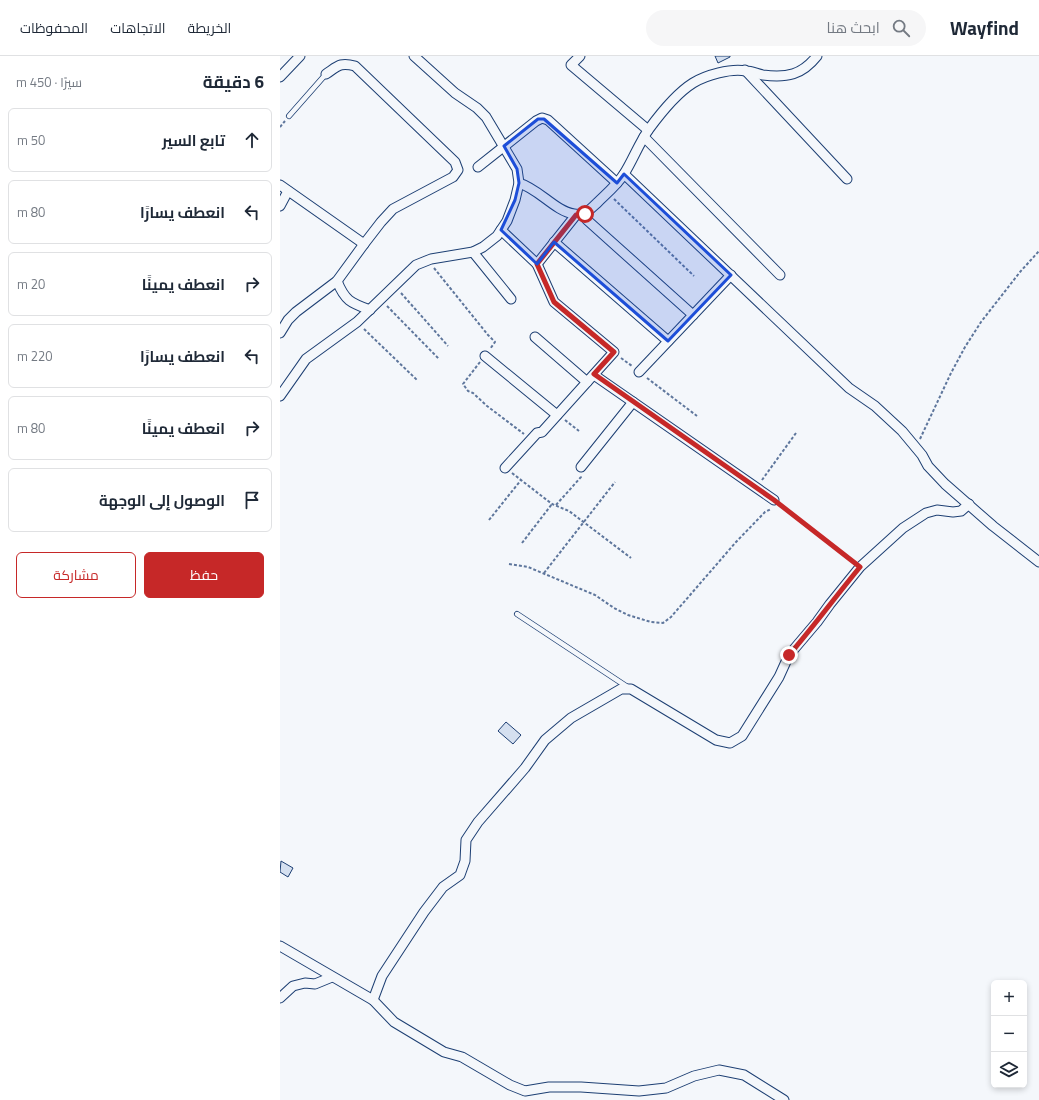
<!DOCTYPE html>
<html lang="ar">
<head>
<meta charset="utf-8">
<style>
	body { margin:0; font-family:"Titillium Web",Cairo,sans-serif; background:#f6f6f7; color:#1f2937; direction:rtl }
	.controls { position:absolute; right:12px; bottom:12px; display:grid; overflow:hidden; border-radius:6px; box-shadow:0 2px 6px #0003 }
	.controls button { width:36px; height:36px; display:grid; place-items:center; padding:0; border:0; border-bottom:1px solid #e0e1e3; background:#fff; color:#1f2937; font:20px sans-serif }
	.stop { position:absolute; width:12px; height:12px; margin:-9px; border:3px solid #c62828; border-radius:50%; background:#fff }
	.stop.end { background:#c62828; border-color:#fff; box-shadow:0 1px 4px #0008 }
	.list { margin:0; padding:0; list-style:none }
	h2 { display:flex; justify-content:space-between; align-items:center; height:52px; margin:0; padding:0 16px; font-size:17px }
	h2 small { font-size:13px; font-weight:400; color:#747a83 }
	.list li { display:grid; grid-template-columns:26px 1fr auto; gap:12px; align-items:center; box-sizing:border-box; height:64px; margin:0 8px 8px; padding:0 8px; border:1px solid #e0e1e3; border-radius:6px }
	.list b { display:block; font-size:15px; white-space:nowrap }
	.list em { font-size:13px; font-style:normal; color:#747a83 }
	.actions { display:flex; gap:8px; padding:12px 16px }
	.actions a { flex:1; padding:9px 0; border:1px solid #c62828; border-radius:6px; text-align:center; font-size:14px; color:#c62828 }
	.actions .main { background:#c62828; color:#fff }
	.icon { flex:none; width:22px; height:22px; fill:none; stroke:currentColor; stroke-width:2; stroke-linecap:round; stroke-linejoin:round }
	.map { position:relative; flex:none; width:759px; height:1044px; overflow:hidden; direction:ltr }
	header { display:flex; align-items:center; gap:24px; box-sizing:border-box; height:56px; padding:0 20px; background:#fff; border-bottom:1px solid #e0e1e3 }
	header strong { font-size:19px }
	nav { display:flex; gap:22px; margin-inline-start:auto; font-size:14px }
	.search { width:280px; height:36px; background:#f6f6f7; display:flex; align-items:center; gap:10px; box-sizing:border-box; padding:0 14px; border-radius:22px; color:#747a83; font-size:15px }
	main { display:flex }
	aside { flex:1; background:#fff }
	.map>svg:first-child { display:block }
</style>
</head>
<body>
<header>
<strong>Wayfind</strong>
<div class="search"><svg class="icon" aria-label="search" viewBox="0 0 24 24"><circle cx="10" cy="10" r="6"/><path d="M15 15l6 6"/></svg>ابحث هنا</div>
<nav><a>الخريطة</a><a>الاتجاهات</a><a>المحفوظات</a></nav>
</header>
<main>
<div class="map">
<svg width="759" height="1044" viewBox="0 0 759 1044">
	<rect width="100%" height="100%" fill="#f4f7fb"/>
	<g fill="#d5e0f0" stroke="#1d3f73">
		<polygon points="435,0 450,0 450,1 438,7"/>
		<polygon points="226,666 241,679 233,688 218,675"/>
		<polygon points="1,805 13,812 8,821 0,816"/>
	</g>
	<g fill="none" stroke-linecap="round" stroke-linejoin="round">
		<defs>
			<g id="service">
				<polyline points="9,60 46,18"/>
				<polyline points="237,558 349,632"/>
			</g>
			<g id="minor">
				<polyline points="300,0 291,9 368,74"/>
				<polyline points="465,14 567,123"/>
				<polyline points="0,21 20,0"/>
				<polyline points="364,81 500,219"/>
				<polyline points="198,111 256,65 262,62 268,64 337,127"/>
				<polyline points="344,118 569,332 595,350 622,375 642,399 648,410 665,428 713,470 759,506"/>
				<path d="M 239,127 C 259,133 275,155 294,158 C 305,160 309,154 317,147 C 326,138 337,129 344,118 C 353,104 359,87 369,73 C 380,58 397,37 413,27 C 426,19 451,12 466,15 C 472,15 477,18 483,19 C 507,22 522,19 537,0"/>
				<polyline points="0,129 84,188"/>
				<polyline points="0,150 8,135"/>
				<polyline points="305,158 307,164 413,259"/>
				<polyline points="221,174 257,208 274,246 334,296 262,376 257,377 225,412"/>
				<polyline points="274,186 388,285"/>
				<polyline points="193,196 231,243"/>
				<polyline points="257,208 296,159"/>
				<path d="M 57,225 C 65,245 71,247 90,254"/>
				<path d="M 0,277 L 8,264 L 16,256 L 57,225 L 84,188 L 101,166 L 113,153 L 173,121 L 178,114 L 175,106 L 75,10 C 60,6 58,10 46,18"/>
				<polyline points="255,281 307,326"/>
				<polyline points="205,300 277,359"/>
				<polyline points="359,316 451,219"/>
				<polyline points="314,319 494,444"/>
				<polyline points="0,340 26,303 77,266 136,209 151,203 193,196 203,191 217,180 227,165 235,144 239,127 237,113 206,61 197,52 175,37 134,0"/>
				<polyline points="301,411 353,346"/>
				<polyline points="0,890 93,944 114,966 164,996 182,1001 230,1029 245,1035 269,1031 301,1031 359,1035 386,1032 414,1020 439,1014 464,1019 504,1044"/>
				<polyline points="0,942 13,930 25,927 35,928 52,921"/>
				<polyline points="93,944 102,920 144,856 163,831 180,819 185,805 186,784 198,766 245,712 265,684 291,662 341,633 351,633 436,684 450,687 462,680 499,621 509,599 537,566 550,548 580,511 623,472 646,457 657,454 673,456 681,455 689,448"/>
			</g>
		</defs>
		<use href="#service" stroke="#1d3f73" stroke-width="6"/>
		<use href="#minor" stroke="#1d3f73" stroke-width="11"/>
		<g stroke="#5e769c" stroke-width="2" stroke-dasharray="3 2" stroke-linecap="butt">
			<polyline points="0,71 5,65"/>
			<polyline points="334,143 414,220"/>
			<polyline points="154,212 208,279 215,286 210,293"/>
			<polyline points="121,237 168,290"/>
			<polyline points="107,250 159,303"/>
			<polyline points="84,273 137,324"/>
			<polyline points="341,302 352,310"/>
			<polyline points="200,306 183,328 188,335 193,337 207,350 244,378"/>
			<polyline points="367,322 417,360"/>
			<polyline points="285,364 299,375"/>
			<polyline points="640,383 671,317 685,291 701,266 740,216 759,195"/>
			<polyline points="232,417 272,448 289,455 351,502"/>
			<polyline points="482,424 516,377"/>
			<polyline points="276,449 301,421 301,419"/>
			<polyline points="501,449 574,506"/>
			<polyline points="209,464 241,424"/>
			<polyline points="242,487 272,448"/>
			<polyline points="229,508 248,511 315,539 334,552 348,559 371,566 383,567 391,561 456,486 485,456 491,453"/>
			<polyline points="264,517 335,426"/>
		</g>
		<use href="#service" stroke="#f4f7fb" stroke-width="4.5"/>
		<use href="#minor" stroke="#f4f7fb" stroke-width="9"/>
	</g>
	<g fill="none" stroke-linecap="round" stroke-linejoin="round">
		<path stroke="#c62828" stroke-width="5" d="M 305,158 L 296,159 L 257,208 L 274,246 L 334,296 L 314,318 L 494,444 L 580,511 C 556,540 534,570 509,599"/>
	</g>
	<path fill="#1d4ed8" fill-opacity="0.2" stroke="#1d4ed8" stroke-width="3" stroke-linejoin="round" d="M 258,63 L 264,63 L 337,127 L 344,118 L 451,219 L 388,285 L 274,186 L 257,208 L 221,174 L 235,144 L 239,127 L 237,113 L 224,90 Z"/>
</svg>
<div class="controls">
<button>+</button>
<button>−</button>
<button><svg class="icon" aria-label="layers" viewBox="0 0 24 24"><path d="M12 4l9 5-9 5-9-5zM3 14l9 5 9-5"/></svg></button>
</div>
<div class="stop" style="left:305px;top:158px"></div>
<div class="stop end" style="left:509px;top:599px"></div>
</div>
<aside>
<h2>6 دقيقة<small>سيرًا · 450 m</small></h2>
<ul class="list">
<li><svg class="icon" aria-label="ahead" viewBox="0 0 24 24"><path d="M12 20V5M6 11l6-6 6 6"/></svg><div><b>تابع السير</b></div><em>50 m</em></li>
<li><svg class="icon" aria-label="left" viewBox="0 0 24 24"><path d="M17 20v-9H6M10 6l-5 5 5 5"/></svg><div><b>انعطف يسارًا</b></div><em>80 m</em></li>
<li><svg class="icon" aria-label="right" viewBox="0 0 24 24"><path d="M7 20v-9h11M14 6l5 5-5 5"/></svg><div><b>انعطف يمينًا</b></div><em>20 m</em></li>
<li><svg class="icon" aria-label="left" viewBox="0 0 24 24"><path d="M17 20v-9H6M10 6l-5 5 5 5"/></svg><div><b>انعطف يسارًا</b></div><em>220 m</em></li>
<li><svg class="icon" aria-label="right" viewBox="0 0 24 24"><path d="M7 20v-9h11M14 6l5 5-5 5"/></svg><div><b>انعطف يمينًا</b></div><em>80 m</em></li>
<li><svg class="icon" aria-label="arrive" viewBox="0 0 24 24"><path d="M6 21V4h12l-3 4 3 4H6"/></svg><div><b>الوصول إلى الوجهة</b></div></li>
</ul>
<div class="actions"><a class="main">حفظ</a><a>مشاركة</a></div>
</aside>
</main>
</body>
</html>
